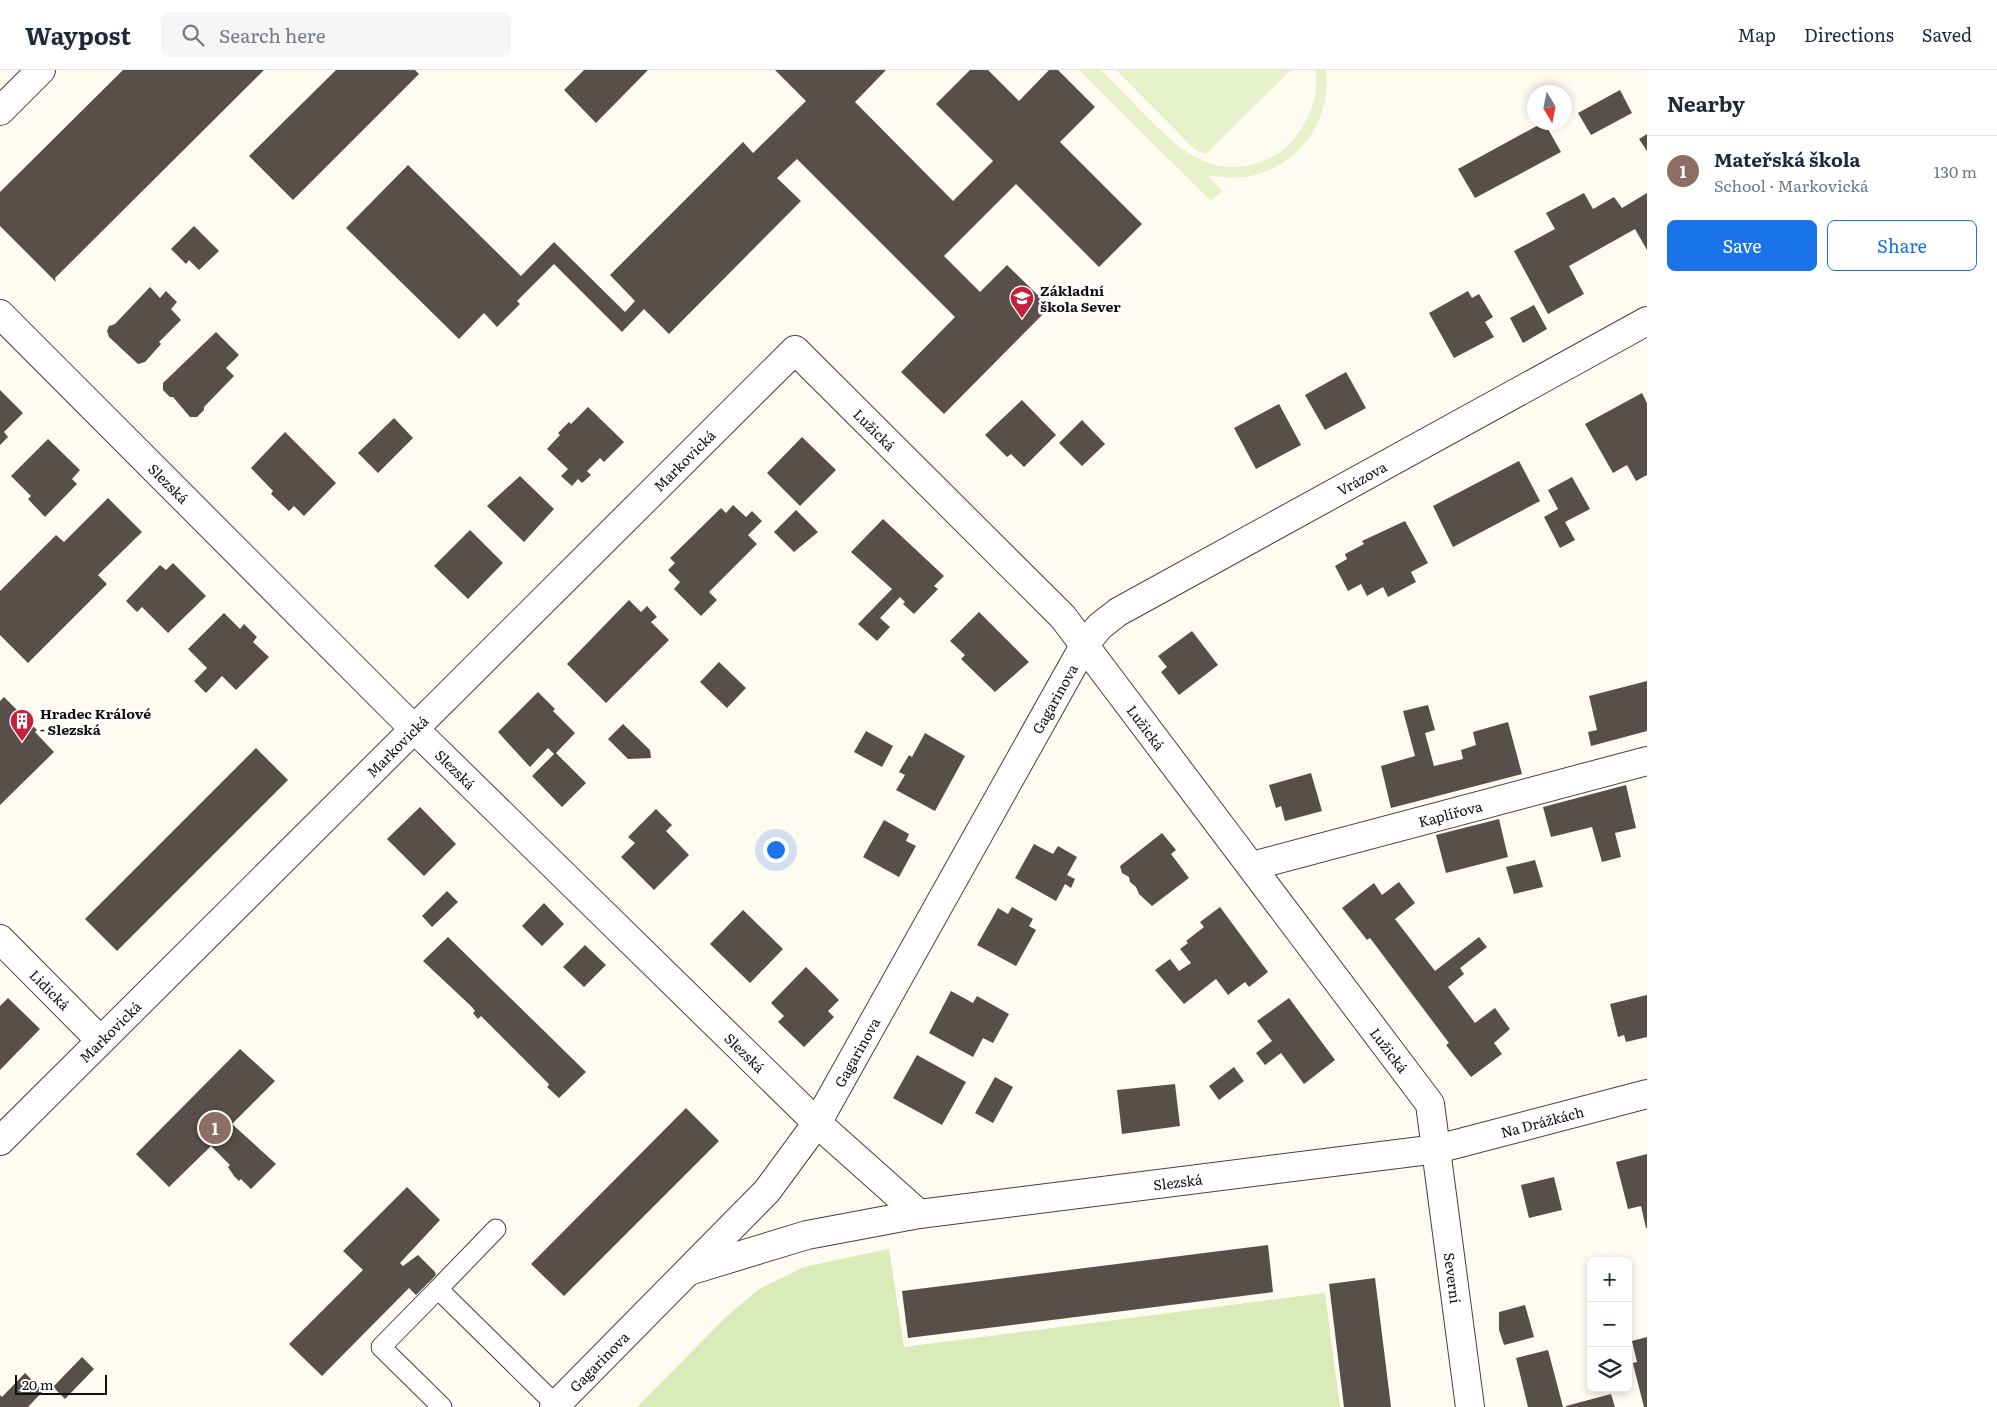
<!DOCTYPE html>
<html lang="en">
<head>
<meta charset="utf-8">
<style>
	body { margin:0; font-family:Literata,serif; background:#f6f6f7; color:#1f2937 }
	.controls { position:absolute; right:15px; bottom:15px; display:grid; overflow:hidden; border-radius:8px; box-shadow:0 2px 8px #0003 }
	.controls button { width:45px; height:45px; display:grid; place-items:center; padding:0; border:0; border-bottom:1px solid #e0e1e3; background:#fff; color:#1f2937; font:25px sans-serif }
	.compass { position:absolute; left:1527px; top:15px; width:45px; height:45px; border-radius:50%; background:#fff; box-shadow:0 2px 8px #0003; rotate:170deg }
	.scale { position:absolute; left:15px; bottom:12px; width:92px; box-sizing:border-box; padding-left:5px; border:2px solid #0f0f0f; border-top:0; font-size:14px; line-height:18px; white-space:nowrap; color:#0f0f0f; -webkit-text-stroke:4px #fff; paint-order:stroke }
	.you { position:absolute; left:775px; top:779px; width:18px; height:18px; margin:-12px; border:4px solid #fff; border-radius:50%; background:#1a73e8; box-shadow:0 0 0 8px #1a73e833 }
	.badge { display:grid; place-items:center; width:32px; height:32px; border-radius:50%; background:#1a73e8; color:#fff; font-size:16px; font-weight:700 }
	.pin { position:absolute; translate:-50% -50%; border:2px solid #fff; box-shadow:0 1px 5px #0006 }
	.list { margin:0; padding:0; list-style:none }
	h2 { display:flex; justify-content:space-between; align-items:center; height:65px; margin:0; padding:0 20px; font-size:21px }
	h2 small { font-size:16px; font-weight:400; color:#747a83 }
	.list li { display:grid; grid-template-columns:32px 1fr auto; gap:15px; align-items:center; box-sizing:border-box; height:70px; padding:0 20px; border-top:1px solid #e0e1e3 }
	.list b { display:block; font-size:19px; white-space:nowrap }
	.list p { margin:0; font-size:16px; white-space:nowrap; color:#747a83 }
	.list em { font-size:16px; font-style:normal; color:#747a83 }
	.actions { display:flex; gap:10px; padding:15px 20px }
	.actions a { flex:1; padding:11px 0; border:1px solid #1a73e8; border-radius:8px; text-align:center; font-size:18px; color:#1a73e8 }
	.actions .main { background:#1a73e8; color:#fff }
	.icon { flex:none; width:28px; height:28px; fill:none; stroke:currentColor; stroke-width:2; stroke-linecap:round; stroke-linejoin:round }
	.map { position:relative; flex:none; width:1647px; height:1337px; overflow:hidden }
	header { display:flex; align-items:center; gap:30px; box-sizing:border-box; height:70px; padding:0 25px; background:#fff; border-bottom:1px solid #e0e1e3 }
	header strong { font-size:24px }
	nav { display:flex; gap:28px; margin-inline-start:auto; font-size:18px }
	.search { width:350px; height:45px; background:#f6f6f7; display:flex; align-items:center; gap:12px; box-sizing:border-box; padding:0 18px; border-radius:8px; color:#747a83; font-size:19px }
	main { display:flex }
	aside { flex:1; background:#fff }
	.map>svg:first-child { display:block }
</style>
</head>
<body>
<header>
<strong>Waypost</strong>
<div class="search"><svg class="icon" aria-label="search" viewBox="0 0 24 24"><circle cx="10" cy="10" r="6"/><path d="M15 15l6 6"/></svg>Search here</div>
<nav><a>Map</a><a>Directions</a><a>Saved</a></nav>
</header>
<main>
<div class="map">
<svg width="1647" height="1337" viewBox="0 0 1647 1337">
	<rect width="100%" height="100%" fill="#fffbf0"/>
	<polygon fill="#d8ebb8" points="889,1179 904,1277 1325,1223 1340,1337 637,1337 727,1246 759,1219 804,1197"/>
	<g fill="#e8f2ca">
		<path d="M 1079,0 L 1101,0 C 1116,15 1131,31 1146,46 C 1176,76 1205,105 1251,95 C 1266,91 1284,83 1293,70 C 1309,51 1320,26 1315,0 L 1326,0 C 1332,50 1300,95 1251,106 C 1237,109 1223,107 1209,106 L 1222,121 L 1211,131 Z"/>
		<polygon points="1116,0 1291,0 1206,84 1195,80"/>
	</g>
	<g fill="#584e4a">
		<polygon points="123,0 264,0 55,208 56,212 0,156 0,122"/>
		<polygon points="336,0 415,0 419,4 293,130 249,86"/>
		<polygon points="584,0 648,0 596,53 564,20"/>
		<polygon points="775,0 886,0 855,32 953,131 993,91 936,34 970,0 988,0 1019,31 1049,0 1058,0 1095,37 1060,72 1142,154 1099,197 1016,114 944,186 980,222 1007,195 1050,237 944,344 901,302 955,247 797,89 777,108 801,131 669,264 644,239 622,262 554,194 517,231 520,234 497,257 484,243 459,269 346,158 408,95 521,206 554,172 625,242 635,231 610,205 743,72 753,83 806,31"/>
		<polygon points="1620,20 1632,43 1591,65 1578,43"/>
		<polygon points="1544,52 1561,82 1475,128 1458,99"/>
		<polygon points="1647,64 1647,81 1639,69"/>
		<polygon points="1584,123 1593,139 1614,127 1622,138 1647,123 1647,180 1635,159 1569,196 1584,224 1548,244 1514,181 1555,159 1546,143"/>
		<polygon points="194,156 219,181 199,200 189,190 186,194 171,179"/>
		<polygon points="150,217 160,228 166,221 177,232 171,239 181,250 159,272 161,274 145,292 138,294 109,267 107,261 109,256 115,254"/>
		<polygon points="1468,221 1472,228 1479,224 1493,247 1485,252 1494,267 1454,288 1429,243"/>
		<polygon points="1534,235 1547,259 1523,273 1510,248"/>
		<polygon points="216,262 239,285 226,298 234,306 204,337 204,340 197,347 190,347 173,327 170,327 163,320 163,313"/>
		<polygon points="1346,302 1366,338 1325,360 1305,325"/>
		<polygon points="0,320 23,343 4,362 8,367 0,375"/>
		<polygon points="1642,323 1647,333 1647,405 1636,411 1627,395 1613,403 1585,354"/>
		<polygon points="1022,330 1056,365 1024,397 1011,384 1007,387 985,365"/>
		<polygon points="1279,334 1301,375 1256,399 1234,358"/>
		<polygon points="588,337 624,372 604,392 600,388 587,401 591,405 582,413 578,409 572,416 561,406 568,399 547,379 560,365 558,363 569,352 571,354"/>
		<polygon points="394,348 413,368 378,403 358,383"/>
		<polygon points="1082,350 1105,374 1082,396 1059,373"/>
		<polygon points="285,362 336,413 304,446 294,436 289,441 271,424 273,421 251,398"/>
		<polygon points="802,367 836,400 800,436 767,403"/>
		<polygon points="48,369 80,400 72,409 77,414 45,447 28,429 31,426 11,406"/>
		<polygon points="1519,391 1540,431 1453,477 1433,436"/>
		<polygon points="520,406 554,439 524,472 487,436"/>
		<polygon points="1572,407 1590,439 1565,452 1575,470 1560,478 1544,447 1558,439 1548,420"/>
		<polygon points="108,428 142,462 98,505 107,514 28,593 0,565 0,521 56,465 64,472"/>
		<polygon points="733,435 746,447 752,441 762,451 748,465 757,474 709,522 717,530 701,546 674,519 680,512 668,500 675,493 670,488 721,438 726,443"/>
		<polygon points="796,440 818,462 794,482 774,462"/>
		<polygon points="883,449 944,506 934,516 938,519 914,544 903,534 905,532 900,527 880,548 890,557 877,571 858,554 892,519 851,482"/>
		<polygon points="1405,451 1428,493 1411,502 1416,512 1388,527 1383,517 1367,526 1361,514 1348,521 1335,496 1347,489 1345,484 1364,474 1362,471"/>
		<polygon points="470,460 503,493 468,529 434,496"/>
		<polygon points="173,493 206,526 168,563 142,537 137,542 126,531 160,495 166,500"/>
		<polygon points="629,530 641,542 647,536 657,547 651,552 669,570 606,633 567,594"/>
		<polygon points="979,542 1029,592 995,622 961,589 965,585 950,571"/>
		<polygon points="224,543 240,559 244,554 257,567 253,572 269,587 236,620 222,606 206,623 194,611 207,598 188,579"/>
		<polygon points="1192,561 1218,595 1179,625 1161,602 1167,597 1158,586"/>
		<polygon points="719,592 746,618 727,638 700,612"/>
		<polygon points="1647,611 1647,661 1591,676 1588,662 1597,660 1589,626"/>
		<polygon points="538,622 555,639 553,641 575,663 556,683 586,713 562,737 532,706 554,684 548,678 530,697 498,662"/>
		<polygon points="4,627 37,660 35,662 54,682 0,735 0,631"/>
		<polygon points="1428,635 1435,660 1425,663 1434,696 1463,689 1461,680 1476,675 1473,662 1508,652 1522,704 1391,738 1381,696 1415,686 1403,641"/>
		<polygon points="623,654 650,680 651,688 628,689 608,669"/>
		<polygon points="866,661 893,676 882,697 854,682"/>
		<polygon points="925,663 965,686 935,741 896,720 905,705 899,702 909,685 912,687"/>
		<polygon points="256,678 288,710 117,881 85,849"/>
		<polygon points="1311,703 1322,741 1285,751 1281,736 1276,738 1269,715"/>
		<polygon points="1626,715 1636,758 1615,763 1621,787 1602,792 1592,757 1551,767 1543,737"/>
		<polygon points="420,737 456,774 424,806 387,769"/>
		<polygon points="656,739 672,755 666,761 689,785 654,820 621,787 635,773 628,767"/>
		<polygon points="1499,749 1508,787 1446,803 1436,765"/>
		<polygon points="884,750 909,764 906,771 916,776 899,807 863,787"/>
		<polygon points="1162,763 1176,780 1171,784 1189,808 1152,836 1139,824 1136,817 1130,812 1129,807 1122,803 1120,796"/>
		<polygon points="1034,774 1053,784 1058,776 1077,787 1067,805 1075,809 1071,818 1065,814 1056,831 1015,808"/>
		<polygon points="1535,790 1543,817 1514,824 1506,797"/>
		<polygon points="1399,812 1415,833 1395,849 1435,901 1479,867 1487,877 1460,898 1464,904 1448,917 1475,953 1495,938 1510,959 1494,973 1502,984 1471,1007 1446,975 1449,973 1370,868 1367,870 1342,838 1374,813 1382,825"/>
		<polygon points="447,821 458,832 432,857 422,846"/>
		<polygon points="544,833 564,854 542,876 522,856"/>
		<polygon points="1012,837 1033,849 1029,856 1036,860 1016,896 977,875 998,838 1008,844"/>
		<polygon points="1220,837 1268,902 1249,917 1245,912 1228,925 1216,909 1184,934 1155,900 1170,889 1179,901 1191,893 1180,879 1188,873 1186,871 1204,857 1200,852"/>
		<polygon points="743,840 783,879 750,913 710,874"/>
		<polygon points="448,867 586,1002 559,1028 547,1017 549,1015 548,1013 481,946 478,949 473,943 475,941 472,937 423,891"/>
		<polygon points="585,875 606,895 584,917 563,897"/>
		<polygon points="806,897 839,930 828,941 834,947 804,977 778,952 784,946 771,933"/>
		<polygon points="951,921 973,933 977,926 1009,944 993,973 983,968 973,987 929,963"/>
		<polygon points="1647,925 1647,967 1626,972 1624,965 1618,967 1610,934"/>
		<polygon points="8,928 40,959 0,1000 0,936"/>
		<polygon points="1289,928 1335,990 1304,1014 1281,983 1265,995 1256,983 1272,971 1257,951"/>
		<polygon points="240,979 275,1011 232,1054 276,1094 251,1119 241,1109 239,1111 234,1106 228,1097 230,1095 211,1076 169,1117 136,1084"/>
		<polygon points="917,985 966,1012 942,1055 893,1028"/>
		<polygon points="1234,997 1244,1011 1219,1030 1209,1016"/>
		<polygon points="995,1007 1013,1017 993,1053 975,1043"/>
		<polygon points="1175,1014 1180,1056 1122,1064 1117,1020"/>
		<polygon points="686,1038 719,1071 564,1226 531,1194"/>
		<polygon points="1647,1084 1647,1158 1646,1158 1641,1136 1628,1139 1616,1092"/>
		<polygon points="1554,1107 1562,1140 1529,1148 1521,1115"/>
		<polygon points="407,1117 440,1150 400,1193 403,1196 418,1185 435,1202 436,1205 416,1225 409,1218 322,1306 289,1274 363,1200 343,1181"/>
		<polygon points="1268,1175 1273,1222 908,1268 902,1221"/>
		<polygon points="1375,1208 1391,1337 1344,1337 1329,1214"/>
		<polygon points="1525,1235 1534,1267 1504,1275 1499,1260 1499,1242"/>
		<polygon points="1647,1267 1647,1337 1644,1337 1634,1298 1633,1293 1637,1292 1632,1271"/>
		<polygon points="1548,1280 1563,1337 1528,1337 1516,1288"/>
		<polygon points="82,1287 94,1299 65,1329 53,1317"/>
		<polygon points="25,1303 43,1321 28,1337 0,1337 0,1325 2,1327"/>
		<polygon points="1611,1324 1615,1337 1566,1337 1566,1336"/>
	</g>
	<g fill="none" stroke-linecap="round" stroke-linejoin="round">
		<defs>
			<g id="service">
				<polyline points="438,1219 496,1159"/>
				<polyline points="442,1337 381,1277 438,1219 556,1335"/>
			</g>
			<g id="minor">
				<path id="s1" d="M 0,244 L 397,642 L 817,1053 L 919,1144"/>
				<path id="s2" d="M 1252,796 L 1647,691"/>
				<path id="s3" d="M 0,869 L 100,970"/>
				<path id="s4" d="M 0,1071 L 795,280 L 1063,547 L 1430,1034 L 1470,1337"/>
				<path id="s5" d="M 692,1200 L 807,1165 L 919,1144 L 1437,1079 L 1647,1024"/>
				<path id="s6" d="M 554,1337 L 767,1121 L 817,1053 L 1085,574 L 1100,556 L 1118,542 L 1647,251"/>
			</g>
			<polyline id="tertiary" points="0,41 41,0"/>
		</defs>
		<use href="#service" stroke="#424242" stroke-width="21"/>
		<use href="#minor" stroke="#424242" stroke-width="30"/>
		<use href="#tertiary" stroke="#424242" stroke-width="30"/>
		<use href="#service" stroke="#fff" stroke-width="19"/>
		<use href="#minor" stroke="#fff" stroke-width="28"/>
		<use href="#tertiary" stroke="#fff" stroke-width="28"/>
	</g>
	<defs>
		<symbol id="school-pin" viewBox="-11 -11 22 30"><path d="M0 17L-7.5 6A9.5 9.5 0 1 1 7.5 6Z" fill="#c3223a" stroke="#fff"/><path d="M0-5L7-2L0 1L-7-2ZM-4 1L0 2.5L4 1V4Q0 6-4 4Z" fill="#fff"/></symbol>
		<symbol id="building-pin" viewBox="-11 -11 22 30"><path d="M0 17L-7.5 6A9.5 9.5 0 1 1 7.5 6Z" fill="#c3223a" stroke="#fff"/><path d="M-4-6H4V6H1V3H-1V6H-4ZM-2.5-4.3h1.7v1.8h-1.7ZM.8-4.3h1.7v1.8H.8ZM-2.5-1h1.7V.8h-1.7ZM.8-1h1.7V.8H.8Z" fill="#fff"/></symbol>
	</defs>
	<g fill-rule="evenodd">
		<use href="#school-pin" x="1008" y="214" width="28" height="38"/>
		<use href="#building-pin" x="8" y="637" width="28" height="38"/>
	</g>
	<g text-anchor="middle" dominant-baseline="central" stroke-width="5" stroke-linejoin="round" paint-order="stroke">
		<g font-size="14" font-weight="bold" fill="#0f0f0f" stroke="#fff" text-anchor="start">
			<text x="1040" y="220">Základní<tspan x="1040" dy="16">škola Sever</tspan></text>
			<text x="40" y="643">Hradec Králové<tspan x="40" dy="16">- Slezská</tspan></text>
		</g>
		<g font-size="14" fill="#0f0f0f" stroke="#fff">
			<text stroke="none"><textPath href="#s4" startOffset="1234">Lužická</textPath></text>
			<text stroke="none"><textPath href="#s4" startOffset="965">Markovická</textPath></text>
			<text stroke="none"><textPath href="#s6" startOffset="1261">Vrázova</textPath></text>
			<text stroke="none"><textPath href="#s1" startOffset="239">Slezská</textPath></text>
			<text stroke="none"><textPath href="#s6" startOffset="874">Gagarinova</textPath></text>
			<text stroke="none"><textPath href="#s4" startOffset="1638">Lužická</textPath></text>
			<text stroke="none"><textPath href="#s4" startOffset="560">Markovická</textPath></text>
			<text stroke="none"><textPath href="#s1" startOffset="644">Slezská</textPath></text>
			<text stroke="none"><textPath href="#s2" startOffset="205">Kaplířova</textPath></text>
			<text stroke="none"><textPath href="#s3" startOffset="71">Lidická</textPath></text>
			<text stroke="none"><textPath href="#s4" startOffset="155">Markovická</textPath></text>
			<text stroke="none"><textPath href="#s4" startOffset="2042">Lužická</textPath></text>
			<text stroke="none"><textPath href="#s1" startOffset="1049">Slezská</textPath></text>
			<text stroke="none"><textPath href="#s6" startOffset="469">Gagarinova</textPath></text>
			<text stroke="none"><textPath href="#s5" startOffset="865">Na Drážkách</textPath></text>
			<text stroke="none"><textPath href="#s5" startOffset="495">Slezská</textPath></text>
			<text stroke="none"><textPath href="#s4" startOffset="2285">Severní</textPath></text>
			<text stroke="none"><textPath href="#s6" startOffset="64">Gagarinova</textPath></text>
		</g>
	</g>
</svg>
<div class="controls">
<button>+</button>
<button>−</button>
<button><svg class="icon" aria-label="layers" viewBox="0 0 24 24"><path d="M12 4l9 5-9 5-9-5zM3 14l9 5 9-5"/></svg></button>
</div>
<svg class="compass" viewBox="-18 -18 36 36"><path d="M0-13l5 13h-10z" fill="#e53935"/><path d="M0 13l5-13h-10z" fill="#747a83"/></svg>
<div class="scale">20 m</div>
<div class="you"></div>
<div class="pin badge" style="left:215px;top:1058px;background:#8d6e63">1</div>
</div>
<aside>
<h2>Nearby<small></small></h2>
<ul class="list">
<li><span class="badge" style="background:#8d6e63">1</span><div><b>Mateřská škola</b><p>School · Markovická</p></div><em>130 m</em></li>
</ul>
<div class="actions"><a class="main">Save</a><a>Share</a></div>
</aside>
</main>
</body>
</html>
